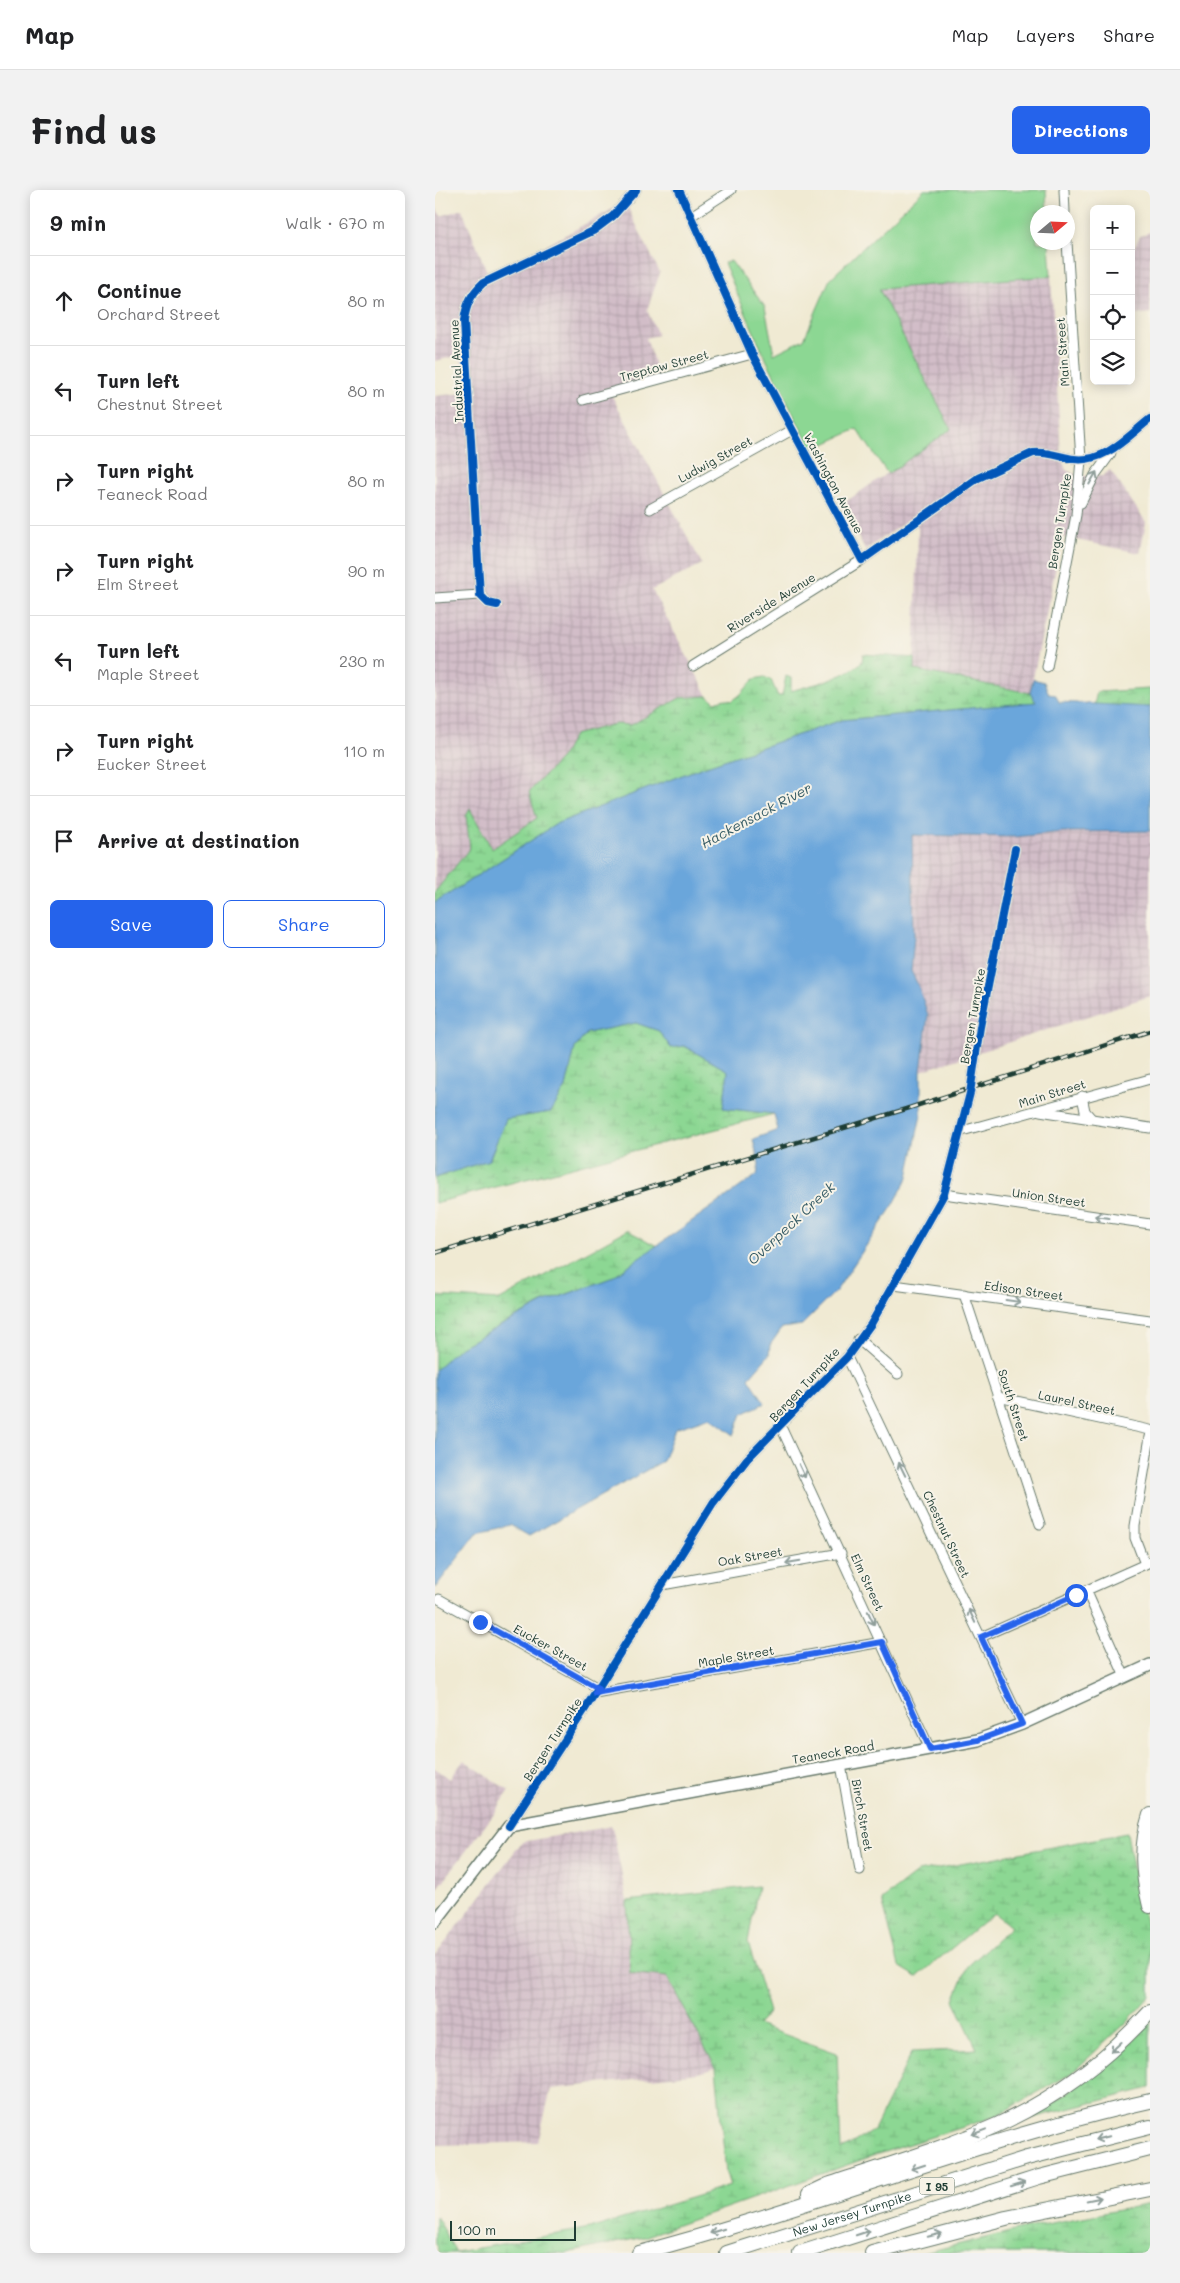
<!DOCTYPE html>
<html lang="en">
<head>
<meta charset="utf-8">
<style>
	body { margin:0; font-family:Mali,sans-serif; background:#f2f2f2; color:#202124 }
	.controls { position:absolute; right:15px; top:15px; display:grid; overflow:hidden; border-radius:8px; box-shadow:0 2px 12px #0003 }
	.controls button { width:45px; height:45px; display:grid; place-items:center; padding:0; border:0; border-bottom:1px solid #e0e0e0; background:#fff; color:#202124; font:25px sans-serif }
	.compass { position:absolute; left:595px; top:15px; width:45px; height:45px; border-radius:50%; background:#fff; box-shadow:0 2px 12px #0003; rotate:71deg }
	.scale { position:absolute; left:15px; bottom:12px; width:126px; box-sizing:border-box; padding-left:5px; border:2px solid #1f3d34; border-top:0; font-size:14px; line-height:18px; white-space:nowrap; color:#1f3d34; -webkit-text-stroke:4px #f7f3e8; paint-order:stroke }
	.stop { position:absolute; width:15px; height:15px; margin:-11px; border:4px solid #2563eb; border-radius:50%; background:#fff }
	.stop.end { background:#2563eb; border-color:#fff; box-shadow:0 1px 5px #0008 }
	.list { margin:0; padding:0; list-style:none }
	h2 { display:flex; justify-content:space-between; align-items:center; height:65px; margin:0; padding:0 20px; font-size:21px }
	h2 small { font-size:16px; font-weight:400; color:#757577 }
	.list li { display:grid; grid-template-columns:32px 1fr auto; gap:15px; align-items:center; box-sizing:border-box; height:90px; padding:0 20px; border-top:1px solid #e0e0e0 }
	.list b { display:block; font-size:19px; white-space:nowrap }
	.list p { margin:0; font-size:16px; white-space:nowrap; color:#757577 }
	.list em { font-size:16px; font-style:normal; color:#757577 }
	.actions { display:flex; gap:10px; padding:15px 20px }
	.actions a { flex:1; padding:11px 0; border:1px solid #2563eb; border-radius:8px; text-align:center; font-size:18px; color:#2563eb }
	.actions .main { background:#2563eb; color:#fff }
	.icon { flex:none; width:28px; height:28px; fill:none; stroke:currentColor; stroke-width:2; stroke-linecap:round; stroke-linejoin:round }
	.map { position:relative; flex:none; width:715px; height:2063px; overflow:hidden; border-radius:8px }
	header { display:flex; align-items:center; gap:30px; box-sizing:border-box; height:70px; padding:0 25px; background:#fff; border-bottom:1px solid #e0e0e0 }
	header strong { font-size:24px }
	nav { display:flex; gap:28px; margin-inline-start:auto; font-size:18px }
	.intro { display:flex; align-items:center; justify-content:space-between; box-sizing:border-box; height:120px; padding:0 30px }
	h1 { margin:0; font-size:35px }
	.button { padding:12px 22px; border-radius:8px; background:#2563eb; color:#fff; font-size:18px; font-weight:700 }
	main { display:flex; gap:30px; padding:0 30px }
	aside { flex:1; background:#fff; border-radius:8px; box-shadow:0 2px 12px #0003 }
	.map>svg:first-child { display:block }
</style>
</head>
<body>
<header>
<strong>Map</strong>
<nav><a>Map</a><a>Layers</a><a>Share</a></nav>
</header>
<div class="intro"><h1>Find us</h1><a class="button">Directions</a></div>
<main>
<aside>
<h2>9 min<small>Walk · 670 m</small></h2>
<ul class="list">
<li><svg class="icon" aria-label="ahead" viewBox="0 0 24 24"><path d="M12 20V5M6 11l6-6 6 6"/></svg><div><b>Continue</b><p>Orchard Street</p></div><em>80 m</em></li>
<li><svg class="icon" aria-label="left" viewBox="0 0 24 24"><path d="M17 20v-9H6M10 6l-5 5 5 5"/></svg><div><b>Turn left</b><p>Chestnut Street</p></div><em>80 m</em></li>
<li><svg class="icon" aria-label="right" viewBox="0 0 24 24"><path d="M7 20v-9h11M14 6l5 5-5 5"/></svg><div><b>Turn right</b><p>Teaneck Road</p></div><em>80 m</em></li>
<li><svg class="icon" aria-label="right" viewBox="0 0 24 24"><path d="M7 20v-9h11M14 6l5 5-5 5"/></svg><div><b>Turn right</b><p>Elm Street</p></div><em>90 m</em></li>
<li><svg class="icon" aria-label="left" viewBox="0 0 24 24"><path d="M17 20v-9H6M10 6l-5 5 5 5"/></svg><div><b>Turn left</b><p>Maple Street</p></div><em>230 m</em></li>
<li><svg class="icon" aria-label="right" viewBox="0 0 24 24"><path d="M7 20v-9h11M14 6l5 5-5 5"/></svg><div><b>Turn right</b><p>Eucker Street</p></div><em>110 m</em></li>
<li><svg class="icon" aria-label="arrive" viewBox="0 0 24 24"><path d="M6 21V4h12l-3 4 3 4H6"/></svg><div><b>Arrive at destination</b></div></li>
</ul>
<div class="actions"><a class="main">Save</a><a>Share</a></div>
</aside>
<div class="map">
<svg width="715" height="2063" viewBox="0 0 715 2063">
	<defs>
		<pattern id="industrial-grid" width="8" height="8" patternUnits="userSpaceOnUse" patternTransform="scale(1.25)"><rect width="8" height="8" fill="#d2bdc8"/><path d="M0 4h8M4 0v8" fill="none" stroke="#b4a3ac"/></pattern>
		<pattern id="wetland-marsh" width="20" height="14" patternUnits="userSpaceOnUse" patternTransform="scale(1.25)"><rect width="20" height="14" fill="#8cd793"/><path d="M1 5h8M5 5V1M11 12h8M15 12V8" fill="none" stroke="#78b97f"/></pattern>
	</defs>
	<rect width="100%" height="100%" fill="#f7f3e8"/>
	<filter id="ink" filterUnits="userSpaceOnUse"><feTurbulence type="fractalNoise" baseFrequency=".02" numOctaves="2"/><feDisplacementMap in="SourceGraphic" scale="10" xChannelSelector="R" yChannelSelector="G"/><feConvolveMatrix kernelMatrix="1 2 1 2 8 2 1 2 1" color-interpolation-filters="sRGB"/></filter>
	<filter id="wash" filterUnits="userSpaceOnUse"><feTurbulence type="fractalNoise" baseFrequency=".0096" numOctaves="4" result="noise"/><feDisplacementMap in="SourceGraphic" scale="20" xChannelSelector="R" yChannelSelector="G"/><feGaussianBlur stdDeviation="1.12" result="paint"/><feColorMatrix in="noise" values="0 0 0 0 0 0 0 0 0 0 0 0 0 0 0 0 0 1.4 0 .05"/><feComposite in="paint" operator="in"/></filter>
	<g filter="url(#wash)">
		<rect width="100%" height="100%" fill="#f0ead3"/>
		<g fill="url(#industrial-grid)">
			<polygon points="190,12 225,83 212,120 223,145 211,148 226,192 177,206 267,374 217,400 273,506 245,508 196,535 180,534 139,545 127,567 95,602 102,628 57,659 35,620 31,626 35,658 0,702 0,206 30,203 26,165 0,171 0,16 6,26 27,19 54,87"/>
			<polygon points="715,42 715,123 700,125 696,63 705,46"/>
			<polygon points="616,86 626,268 631,280 643,286 668,286 675,280 711,332 705,363 627,347 595,503 479,480 483,338 476,328 430,360 406,315 516,239 443,99"/>
			<polygon points="715,641 715,806 486,881 493,825 476,782 479,747 477,645 580,647 627,642"/>
			<polygon points="29,1570 74,1601 59,1624 0,1702 0,1578 15,1589"/>
			<polygon points="177,1636 192,1711 195,1783 232,1787 281,1878 263,1883 116,1899 103,1952 0,1955 0,1766 87,1652"/>
		</g>
		<polygon fill="#8cd793" stroke="#568a64" points="489,0 611,0 612,22 602,22 602,52 614,53 616,86 444,99 516,239 453,284 422,239 376,260 327,161 289,73 296,71 330,117 339,164 369,149 395,89"/>
		<g fill="url(#wetland-marsh)" stroke="#568a64">
			<path d="M 428,464 L 480,468 L 480,480 L 595,503 L 602,512 L 407,530 L 263,579 L 123,633 L 0,713 L 0,702 L 35,658 L 31,626 L 35,619 L 57,659 L 102,628 L 94,602 L 127,567 L 139,545 L 180,534 L 196,535 L 245,508 L 273,506 L 280,512 L 290,509 L 297,511 L 305,505 L 319,489 L 329,487 L 336,490 L 343,506 L 347,506 L 351,486 L 356,488 L 356,501 C 381,493 406,490 427,472 Z"/>
			<polygon points="715,499 715,517 659,515 662,502"/>
			<polygon points="201,833 224,841 236,858 249,856 293,881 288,918 339,924 0,1013 0,988 54,970 71,929 116,922 131,897 140,858 152,843"/>
			<polygon points="192,1040 222,1056 176,1088 107,1113 24,1158 0,1180 0,1106 65,1110"/>
			<polygon points="692,1643 700,1688 715,1749 715,1806 690,1834 637,1883 559,1927 443,1964 209,2047 131,2063 4,2063 0,2053 0,2026 21,2062 161,2037 295,1996 291,1983 281,1878 232,1787 195,1783 192,1711 323,1696 313,1752 334,1822 322,1835 402,1863 406,1960 439,1940 477,1862 542,1859 519,1810 533,1776 576,1737 559,1723 482,1787 464,1776 447,1710 483,1682"/>
			<path d="M 715,1832 L 715,1898 L 598,1928 C 638,1898 681,1869 715,1832 Z"/>
			<polygon points="715,2014 715,2063 488,2063 591,2038"/>
		</g>
		<polygon fill="#6aa6db" stroke="#447288" points="598,489 609,492 614,504 621,505 624,512 715,517 715,641 627,642 580,647 477,645 479,747 476,781 483,795 493,825 486,881 486,925 473,987 459,1014 401,1101 367,1135 347,1138 335,1155 334,1165 314,1188 330,1213 307,1224 299,1245 275,1227 240,1239 228,1271 94,1346 75,1335 42,1343 0,1398 0,1180 24,1158 108,1113 176,1088 322,985 324,974 318,949 343,940 339,924 288,918 293,881 249,856 236,858 224,841 201,833 152,843 140,858 131,897 116,922 71,929 54,970 0,988 0,713 123,633 263,579 407,530 601,512 595,503"/>
	</g>
	<g filter="url(#ink)">
		<g fill="none" stroke-linecap="round" stroke-linejoin="round">
			<defs>
				<g id="minor">
					<path d="M 244,0 L 317,164 L 427,370 L 543,288 L 598,263 C 612,261 625,267 639,269 C 670,273 692,247 715,229"/>
					<polyline points="629,0 630,22"/>
					<polyline points="256,26 296,0"/>
					<polyline points="148,210 317,164"/>
					<polyline points="646,313 660,285 676,263"/>
					<polyline points="215,319 357,240"/>
					<polyline points="0,408 45,405"/>
					<path d="M 62,415 L 53,413 L 45,405 L 29,131 C 31,115 36,104 48,93 L 158,41 L 178,26 L 201,0"/>
					<polyline points="258,476 427,370"/>
					<polyline points="612,477 641,325 646,270 632,52"/>
					<polyline points="647,906 650,921 656,928"/>
					<polyline points="605,921 715,938"/>
					<polyline points="527,941 715,889"/>
					<polyline points="509,1004 715,1034"/>
					<polyline points="459,1095 715,1130"/>
					<polyline points="529,1104 605,1334"/>
					<polyline points="423,1149 463,1184"/>
					<polyline points="412,1167 587,1534"/>
					<polyline points="563,1207 715,1240"/>
					<polyline points="346,1237 495,1559"/>
					<polyline points="710,1374 700,1348 700,1336 715,1247"/>
					<polyline points="227,1395 406,1363"/>
					<polyline points="651,1400 690,1487"/>
					<polyline points="4,1409 163,1498"/>
					<polyline points="546,1447 715,1372"/>
					<polyline points="160,1503 447,1452"/>
					<polyline points="406,1575 425,1680"/>
					<polyline points="74,1636 150,1519 278,1313 312,1269 412,1167 436,1134 509,1004 535,903 545,837 580,659"/>
				</g>
				<polyline id="major" points="0,1732 74,1636 543,1550 587,1534 715,1475"/>
				<g id="highway">
					<path d="M 715,1625 C 705,1656 707,1684 715,1716"/>
					<path d="M 374,2004 L 393,1995 C 449,1976 508,1959 562,1935 C 620,1909 672,1869 715,1822"/>
					<path d="M 204,2063 C 376,2018 541,1950 715,1911"/>
					<path id="s1" d="M 292,2063 L 592,1968 L 715,1937"/>
					<polyline points="365,2063 604,1987 715,1959"/>
					<polyline points="437,2063 571,2028 715,1999"/>
				</g>
			</defs>
			<use href="#minor" stroke="#687a6c" stroke-width="11"/>
			<use href="#major" stroke="#687a6c" stroke-width="14"/>
			<use href="#highway" stroke="#687a6c" stroke-width="16"/>
			<use href="#minor" stroke="#fff" stroke-width="9"/>
			<use href="#major" stroke="#fff" stroke-width="11"/>
			<use href="#highway" stroke="#fff" stroke-width="14"/>
			<defs>
				<polyline id="rail" points="0,1063 471,919 715,841"/>
			</defs>
			<use href="#rail" stroke="#1f3d34" stroke-width="4.5"/>
			<use href="#rail" stroke="#f7f3e8" stroke-width="2.5" stroke-dasharray="8" stroke-linecap="butt"/>
			<defs>
				<g id="cycleway">
					<path d="M 244,0 L 317,164 L 427,370 L 543,288 L 598,263 C 612,261 625,267 639,269 C 670,273 692,247 715,229"/>
					<path d="M 62,415 L 53,413 L 45,405 L 29,131 C 31,115 36,104 48,93 L 158,41 L 178,26 L 201,0"/>
					<polyline points="74,1636 150,1519 278,1313 312,1269 412,1167 436,1134 509,1004 535,903 545,837 580,659"/>
				</g>
			</defs>
			<use href="#cycleway" stroke="#f7f3e8" stroke-width="11"/>
			<use href="#cycleway" stroke="#0057b8" stroke-width="8"/>
		</g>
		<defs><path id="oneway-shaft" d="M-6 0H5M1.5-3L5.5 0L1.5 3" fill="none" stroke-width="1.6" stroke-linecap="round" stroke-linejoin="round" transform="scale(1.25)"/></defs>
		<g stroke="#8f9e9a">
			<use href="#oneway-shaft" transform="translate(658 288) rotate(-60)"/>
			<use href="#oneway-shaft" transform="translate(667 1027) rotate(-172)"/>
			<use href="#oneway-shaft" transform="translate(578 1111) rotate(8)"/>
			<use href="#oneway-shaft" transform="translate(467 1279) rotate(-116)"/>
			<use href="#oneway-shaft" transform="translate(367 1281) rotate(65)"/>
			<use href="#oneway-shaft" transform="translate(358 1372) rotate(170)"/>
			<use href="#oneway-shaft" transform="translate(537 1426) rotate(-115)"/>
			<use href="#oneway-shaft" transform="translate(436 1428) rotate(65)"/>
			<use href="#oneway-shaft" transform="translate(681 1857) rotate(138)"/>
			<use href="#oneway-shaft" transform="translate(544 1942) rotate(159)"/>
			<use href="#oneway-shaft" transform="translate(667 1948) rotate(166)"/>
			<use href="#oneway-shaft" transform="translate(483 1977) rotate(162)"/>
			<use href="#oneway-shaft" transform="translate(583 1994) rotate(-17)"/>
			<use href="#oneway-shaft" transform="translate(659 2009) rotate(-11)"/>
			<use href="#oneway-shaft" transform="translate(282 2041) rotate(163)"/>
			<use href="#oneway-shaft" transform="translate(428 2043) rotate(-18)"/>
			<use href="#oneway-shaft" transform="translate(500 2045) rotate(-14)"/>
		</g>
	</g>
	<g fill="none" stroke-linecap="round" stroke-linejoin="round" filter="url(#ink)">
		<polyline stroke="#2563eb" stroke-width="6" points="45,1432 163,1498 160,1503 447,1452 495,1559 543,1550 587,1534 546,1447 641,1405"/>
	</g>
	<g text-anchor="middle" dominant-baseline="central" stroke-width="4" stroke-linejoin="round" paint-order="stroke">
		<rect fill="#f7f3e8" stroke="#60746a" stroke-width="1" x="484.5" y="1987.5" width="35" height="17" rx="4"/>
		<g font-size="11" font-weight="bold" fill="#1f3d34">
			<text x="502" y="1996">I 95</text>
		</g>
		<g font-size="12" fill="#1f3d34" stroke="#f7f3e8">
			<text transform="translate(627 162) rotate(-94)">Main Street</text>
			<text transform="translate(229 175) rotate(-15)">Treptow Street</text>
			<text transform="translate(21 181) rotate(-93)">Industrial Avenue</text>
			<text transform="translate(280 269) rotate(-29)">Ludwig Street</text>
			<text transform="translate(399 293) rotate(62)">Washington Avenue</text>
			<text transform="translate(624 331) rotate(-81)">Bergen Turnpike</text>
			<text transform="translate(336 412) rotate(-32)">Riverside Avenue</text>
			<text transform="translate(537 826) rotate(-80)">Bergen Turnpike</text>
			<text transform="translate(617 903) rotate(-17)">Main Street</text>
			<text transform="translate(614 1007) rotate(8)">Union Street</text>
			<text transform="translate(589 1100) rotate(8)">Edison Street</text>
			<text transform="translate(369 1194) rotate(-47)">Bergen Turnpike</text>
			<text transform="translate(642 1212) rotate(12)">Laurel Street</text>
			<text transform="translate(579 1215) rotate(72)">South Street</text>
			<text transform="translate(512 1344) rotate(65)">Chestnut Street</text>
			<text transform="translate(315 1366) rotate(-10)">Oak Street</text>
			<text transform="translate(433 1392) rotate(65)">Elm Street</text>
			<text transform="translate(116 1457) rotate(29)">Eucker Street</text>
			<text transform="translate(301 1466) rotate(-10)">Maple Street</text>
			<text transform="translate(117 1549) rotate(-57)">Bergen Turnpike</text>
			<text transform="translate(398 1562) rotate(-10)">Teaneck Road</text>
			<text transform="translate(428 1625) rotate(80)">Birch Street</text>
			<text stroke="none"><textPath href="#s1" startOffset="131">New Jersey Turnpike</textPath></text>
		</g>
		<g font-size="14" font-style="italic" fill="#365c66" stroke="#f7f3e8">
			<text transform="translate(321 625) rotate(-28)">Hackensack River</text>
			<text transform="translate(356 1033) rotate(-43)">Overpeck Creek</text>
		</g>
	</g>
</svg>
<div class="controls">
<button>+</button>
<button>−</button>
<button><svg class="icon" aria-label="locate" viewBox="0 0 24 24"><circle cx="12" cy="12" r="6"/><path d="M12 2v4M12 18v4M2 12h4M18 12h4"/></svg></button>
<button><svg class="icon" aria-label="layers" viewBox="0 0 24 24"><path d="M12 4l9 5-9 5-9-5zM3 14l9 5 9-5"/></svg></button>
</div>
<svg class="compass" viewBox="-18 -18 36 36"><path d="M0-13l5 13h-10z" fill="#e53935"/><path d="M0 13l5-13h-10z" fill="#757577"/></svg>
<div class="scale">100 m</div>
<div class="stop" style="left:641px;top:1405px"></div>
<div class="stop end" style="left:45px;top:1432px"></div>
</div>
</main>
</body>
</html>
